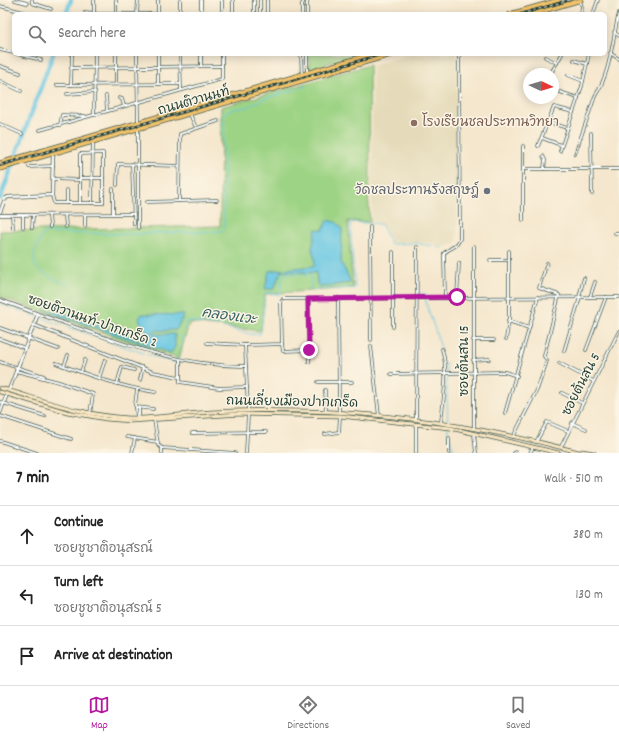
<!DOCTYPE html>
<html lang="en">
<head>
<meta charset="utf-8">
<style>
	body { margin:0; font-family:Dekko,"Playpen Sans Thai",sans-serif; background:#f2f2f2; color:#222 }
	.compass { position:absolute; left:523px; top:68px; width:36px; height:36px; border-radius:50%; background:#fff; box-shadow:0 2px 10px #0003; rotate:94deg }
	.stop { position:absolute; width:12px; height:12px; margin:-9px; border:3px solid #b5179e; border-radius:50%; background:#fff }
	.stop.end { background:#b5179e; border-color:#fff; box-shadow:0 1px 4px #0008 }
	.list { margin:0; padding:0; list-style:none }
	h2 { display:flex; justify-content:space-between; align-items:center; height:52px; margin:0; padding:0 16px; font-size:17px }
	h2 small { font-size:13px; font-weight:400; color:#767676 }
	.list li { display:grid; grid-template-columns:26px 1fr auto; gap:12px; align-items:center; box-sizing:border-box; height:60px; padding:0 16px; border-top:1px solid #e0e0e0 }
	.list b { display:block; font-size:15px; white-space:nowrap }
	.list p { margin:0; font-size:13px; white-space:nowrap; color:#767676 }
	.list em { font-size:13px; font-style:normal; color:#767676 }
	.icon { flex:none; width:22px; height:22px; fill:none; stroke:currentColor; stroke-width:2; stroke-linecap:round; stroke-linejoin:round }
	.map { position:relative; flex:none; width:619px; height:453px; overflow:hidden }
	.search { position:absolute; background:#fff; box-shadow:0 2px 10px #0003; left:12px; right:12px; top:12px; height:44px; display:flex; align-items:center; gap:10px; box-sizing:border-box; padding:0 14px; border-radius:6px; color:#767676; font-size:15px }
	.sheet { height:232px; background:#fff }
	nav { display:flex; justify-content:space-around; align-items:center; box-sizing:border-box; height:56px; border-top:1px solid #e0e0e0; background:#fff; font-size:11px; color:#767676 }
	nav a { display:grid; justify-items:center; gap:2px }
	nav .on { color:#b5179e }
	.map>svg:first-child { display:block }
</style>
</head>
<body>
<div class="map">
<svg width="619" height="453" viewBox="0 0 619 453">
	<rect width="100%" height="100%" fill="#fcf5e5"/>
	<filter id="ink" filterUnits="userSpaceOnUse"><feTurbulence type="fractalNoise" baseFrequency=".025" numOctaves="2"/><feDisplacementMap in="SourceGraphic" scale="8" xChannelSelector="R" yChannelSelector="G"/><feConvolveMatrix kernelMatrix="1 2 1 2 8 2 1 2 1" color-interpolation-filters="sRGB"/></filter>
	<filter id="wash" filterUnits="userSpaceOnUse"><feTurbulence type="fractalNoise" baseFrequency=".012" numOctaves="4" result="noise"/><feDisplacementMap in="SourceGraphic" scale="16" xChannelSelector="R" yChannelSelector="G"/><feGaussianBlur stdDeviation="0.9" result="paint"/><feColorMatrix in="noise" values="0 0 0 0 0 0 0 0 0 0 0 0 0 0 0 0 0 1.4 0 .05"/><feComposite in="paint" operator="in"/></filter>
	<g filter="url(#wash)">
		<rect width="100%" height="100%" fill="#f5e7cd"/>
		<g fill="#e5dbba">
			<polygon points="608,0 618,0 615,15 606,12"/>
			<polygon points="412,54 457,54 457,239 454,244 444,247 423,242 391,242 384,227 372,222 372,66"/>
		</g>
		<g fill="#9dd384" stroke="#5e885c">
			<polygon points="309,54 359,54 309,69"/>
			<polygon points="369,65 370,180 368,191 370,222 348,221 353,288 265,294 261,331 189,323 179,359 0,297 0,231 220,226 221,107"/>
		</g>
		<g fill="#65c6e3" stroke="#42828c">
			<polygon points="327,220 336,222 342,228 341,262 350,280 350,283 320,287 317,284 316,273 281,271 274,289 265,289 269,271 314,266 315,260 312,249 316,229 323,230"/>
			<polygon points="44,310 59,312 146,342 149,332 142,327 139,318 142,314 184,315 176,330 153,331 154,334 175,334 175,347 171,353"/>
		</g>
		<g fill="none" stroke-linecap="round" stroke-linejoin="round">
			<g stroke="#65c6e3" stroke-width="1">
				<path d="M 69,285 C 39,272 22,269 44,233 L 128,234 L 222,231 L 224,229 L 224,113 L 232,109 L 248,107 L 260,100 L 306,86"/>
				<polyline points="418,294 426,294 426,303 441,348"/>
				<polyline points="0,304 36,316"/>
				<polyline points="39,317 161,359 177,363 186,321 219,326 251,334 260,334 266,292 279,295 283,274 311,275 311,290 355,288 350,222 381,224 391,244 416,243 443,248"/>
				<polyline points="446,363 448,433 455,453"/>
			</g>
			<g stroke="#65c6e3" stroke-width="4.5">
				<polyline points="66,14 71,0"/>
				<polyline points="0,199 53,54"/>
			</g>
		</g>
	</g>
	<g filter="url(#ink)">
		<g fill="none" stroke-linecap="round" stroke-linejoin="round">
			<defs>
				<g id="minor">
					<polyline points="15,0 27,3"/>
					<polyline points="32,0 32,3 51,9"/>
					<polyline points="254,0 254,14"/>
					<polyline points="260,0 260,14"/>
					<polyline points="307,0 307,14"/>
					<polyline points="580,1 582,7 581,14"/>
					<polyline points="0,6 31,14"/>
					<polyline points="85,12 94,13"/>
					<polyline points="94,14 222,14"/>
					<polyline points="94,14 94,0"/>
					<polyline points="116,14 116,0"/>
					<polyline points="137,14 138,0"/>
					<polyline points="158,14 158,0"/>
					<polyline points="180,14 180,0"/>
					<polyline points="201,14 201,0"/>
					<polyline points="222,14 222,0"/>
					<polyline points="233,14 233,0"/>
					<polyline points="267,14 267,0"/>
					<polyline points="302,14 302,4 305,0"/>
					<polyline points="593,14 598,0"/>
					<polyline points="614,32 619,36"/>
					<polyline points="0,50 14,53"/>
					<polyline points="610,53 619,59"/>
					<polyline points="17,54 41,60"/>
					<polyline points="137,54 138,122"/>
					<polyline points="180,54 181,90"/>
					<polyline points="301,54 302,80"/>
					<polyline points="307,54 307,79"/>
					<polyline points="545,57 557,63"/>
					<polyline points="574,60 587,64"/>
					<polyline points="0,66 20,73"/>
					<polyline points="201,66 201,54"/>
					<polyline points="71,68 222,66"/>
					<polyline points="551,73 562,54"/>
					<polyline points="568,75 583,81"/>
					<polyline points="0,81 21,91"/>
					<polyline points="116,84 116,54"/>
					<polyline points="158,84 158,54"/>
					<polyline points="57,85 180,84"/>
					<polyline points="71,85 72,54"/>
					<polyline points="560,92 578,98"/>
					<polyline points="67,94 95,92"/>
					<polyline points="106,96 107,111"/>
					<polyline points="119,98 122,99 124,106"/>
					<polyline points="190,114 196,128"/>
					<polyline points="94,115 95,54"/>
					<polyline points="548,122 567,128"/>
					<polyline points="0,124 22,134"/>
					<polyline points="60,125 62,115 85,116"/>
					<polyline points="40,130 222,79 222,54"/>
					<polyline points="591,133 592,194"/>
					<polyline points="542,138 561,145"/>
					<polyline points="538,146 554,107 573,112"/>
					<polyline points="560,151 582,86 589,54"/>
					<path d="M 575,154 L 595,96 C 611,72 612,40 619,13"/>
					<polyline points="543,156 545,160 544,169"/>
					<polyline points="132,164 134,224"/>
					<polyline points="29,167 53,166"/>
					<polyline points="524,169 619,169"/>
					<polyline points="80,178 103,178"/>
					<polyline points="53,179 80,180"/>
					<polyline points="117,185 118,164 179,166"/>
					<polyline points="113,189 113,214"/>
					<path d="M 52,195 L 54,203 C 70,203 87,203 103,203 L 103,153 L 80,154 L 80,203"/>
					<polyline points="179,201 180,134 218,121"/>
					<polyline points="147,202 217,200"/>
					<polyline points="67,203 67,190"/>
					<polyline points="92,203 93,142"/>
					<polyline points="0,215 134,214"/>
					<polyline points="12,215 13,228"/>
					<polyline points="23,215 23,227"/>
					<polyline points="49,215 50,227"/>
					<polyline points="65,215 66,227"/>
					<polyline points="85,215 85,226"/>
					<polyline points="523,220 523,146"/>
					<polyline points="370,227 371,340"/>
					<polyline points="32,228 33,215"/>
					<polyline points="138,228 138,129"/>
					<polyline points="615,233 619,233"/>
					<polyline points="474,246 474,428"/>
					<polyline points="393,252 393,327"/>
					<polyline points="490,260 509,260"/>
					<polyline points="457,297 459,263"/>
					<polyline points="579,297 584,278"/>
					<polyline points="590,297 595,282"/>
					<polyline points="338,298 339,412"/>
					<polyline points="445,298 444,253 457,244 460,239 459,54"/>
					<polyline points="308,299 309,362"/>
					<path d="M 38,314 C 106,337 174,367 246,366"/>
					<polyline points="508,321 529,328"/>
					<polyline points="34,325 153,372 179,377"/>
					<polyline points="0,328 58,349"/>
					<polyline points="0,339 25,348"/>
					<polyline points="506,339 509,321 509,251"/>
					<polyline points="473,340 494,340"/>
					<polyline points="207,343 245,345 282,344 281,302 283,299 619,297"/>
					<polyline points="282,344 283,351 309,350"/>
					<polyline points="245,345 248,410"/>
					<polyline points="371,346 379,416"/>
					<polyline points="586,350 606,297"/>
					<polyline points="564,351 580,297"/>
					<polyline points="180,360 180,382 219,388 247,387"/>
					<polyline points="473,360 489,359"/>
					<polyline points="0,362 44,376"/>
					<path d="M 56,363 C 88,375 121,387 155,392"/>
					<polyline points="559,363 593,381"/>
					<polyline points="64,366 68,355"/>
					<polyline points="16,371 59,382 93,394 90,414"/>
					<polyline points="81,372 85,360"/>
					<polyline points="391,374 505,372 517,376"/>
					<polyline points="99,378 105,360"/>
					<polyline points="140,380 143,367"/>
					<polyline points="318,382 352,382"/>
					<polyline points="117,384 122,367 134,370"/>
					<polyline points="137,390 135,405 136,407 153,409"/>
					<polyline points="325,390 326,412"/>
					<polyline points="562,393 582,403"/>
					<polyline points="0,402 45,416"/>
					<polyline points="136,407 137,418"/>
					<polyline points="139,408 139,417"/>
					<polyline points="505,413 538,297"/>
					<polyline points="0,416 71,439"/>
					<polyline points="154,419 158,445 162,448 235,453"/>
					<polyline points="416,419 417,247"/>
					<path d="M 441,423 C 443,400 449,371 442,349"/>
					<polyline points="572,423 586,429"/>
					<polyline points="192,433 266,432"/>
					<polyline points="325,434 339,432 340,416"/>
					<polyline points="474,434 476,453"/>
					<polyline points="127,437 158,442"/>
					<polyline points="513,437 537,390 547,361 544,356 559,295 539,288 547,263"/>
					<polyline points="449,438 449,453"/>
					<polyline points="0,441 37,453"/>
					<polyline points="536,442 547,422 568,431"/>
					<polyline points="561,447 619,331"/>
					<polyline points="132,453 135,438"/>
					<polyline points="162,453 162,448"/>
					<polyline points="246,453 248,414"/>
					<polyline points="514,453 515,452"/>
					<polyline points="530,453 533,447"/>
				</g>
				<g id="tertiary">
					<polyline points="0,212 5,199 8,197 52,195 53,153"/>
					<polyline points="0,300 38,314 9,390"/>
					<polyline points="0,413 7,394"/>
					<polyline points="416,424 416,453"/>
				</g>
				<g id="secondary">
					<path d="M 0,388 C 43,400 84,416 129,418 C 151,419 175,415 198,413 C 233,410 268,410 304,411 C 398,413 492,429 583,453"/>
					<polyline points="0,392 67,412 106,419 131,421 241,414 340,416 450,428 559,453"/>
					<polyline points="582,451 594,453"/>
				</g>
				<g id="primary">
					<polyline points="510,14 559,0"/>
					<polyline points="533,14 581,0"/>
					<polyline points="0,163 371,54"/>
					<polyline points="0,169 394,54"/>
				</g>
			</defs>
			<use href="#minor" stroke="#3f564b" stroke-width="3.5"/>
			<use href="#tertiary" stroke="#3f564b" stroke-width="4"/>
			<use href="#secondary" stroke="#3f564b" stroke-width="4.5"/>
			<use href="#primary" stroke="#3f564b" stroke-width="5"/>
			<use href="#minor" stroke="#fff" stroke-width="2"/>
			<use href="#tertiary" stroke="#fff" stroke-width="2.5"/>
			<use href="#secondary" stroke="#fae7c3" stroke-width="3"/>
			<use href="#primary" stroke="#f2c26a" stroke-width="3.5"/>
			<defs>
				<g id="rail">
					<polyline points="521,14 570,0"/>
					<polyline points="0,165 383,54"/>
				</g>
			</defs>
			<use href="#rail" stroke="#1f3d34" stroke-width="2.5"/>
			<use href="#rail" stroke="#fcf5e5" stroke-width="1" stroke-dasharray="3" stroke-linecap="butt"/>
		</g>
	</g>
	<g fill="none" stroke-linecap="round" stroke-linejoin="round" filter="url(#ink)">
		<polyline stroke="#b5179e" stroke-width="5" points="309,350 308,299 457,297"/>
	</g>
	<circle fill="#8d6e63" stroke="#fcf5e5" stroke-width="1.5" cx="414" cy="123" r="4"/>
	<circle fill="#6b7280" stroke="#fcf5e5" stroke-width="1.5" cx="487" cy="191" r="4"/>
	<g text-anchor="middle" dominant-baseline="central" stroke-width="3" stroke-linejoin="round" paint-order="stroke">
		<g font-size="13" fill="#1f3d34" stroke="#fcf5e5">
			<text transform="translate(194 102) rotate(-16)">ถนนติวานนท์</text>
			<text transform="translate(92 322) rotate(19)">ซอยติวานนท์-ปากเกร็ด 2</text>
			<text transform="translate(465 361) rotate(-90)">ซอยต้นสน 15</text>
			<text transform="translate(582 385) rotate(-63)">ซอยต้นสน 5</text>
			<text transform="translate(292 403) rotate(1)">ถนนเลี่ยงเมืองปากเกร็ด</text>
		</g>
		<g font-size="13" fill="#785e54" stroke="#fcf5e5" text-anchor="start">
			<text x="422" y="123">โรงเรียนชลประทานวิทยา</text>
		</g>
		<g font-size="13" fill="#5b616d" stroke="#fcf5e5" text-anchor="end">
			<text x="479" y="191">วัดชลประทานรังสฤษฎ์</text>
		</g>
		<g font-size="14" font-style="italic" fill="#305f60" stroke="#fcf5e5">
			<text transform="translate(229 317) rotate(8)">คลองแวะ</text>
		</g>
	</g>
</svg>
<svg class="compass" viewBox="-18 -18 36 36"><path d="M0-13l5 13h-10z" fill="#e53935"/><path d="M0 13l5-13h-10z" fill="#767676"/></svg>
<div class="stop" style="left:457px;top:297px"></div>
<div class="stop end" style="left:309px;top:350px"></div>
<div class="search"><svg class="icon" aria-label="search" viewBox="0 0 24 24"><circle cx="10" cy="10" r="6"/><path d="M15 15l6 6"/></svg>Search here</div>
</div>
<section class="sheet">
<h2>7 min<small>Walk · 510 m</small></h2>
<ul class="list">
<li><svg class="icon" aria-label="ahead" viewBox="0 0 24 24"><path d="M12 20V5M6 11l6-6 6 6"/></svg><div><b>Continue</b><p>ซอยชูชาติอนุสรณ์</p></div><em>380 m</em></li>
<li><svg class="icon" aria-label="left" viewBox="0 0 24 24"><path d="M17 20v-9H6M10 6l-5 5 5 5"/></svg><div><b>Turn left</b><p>ซอยชูชาติอนุสรณ์ 5</p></div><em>130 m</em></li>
<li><svg class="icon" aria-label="arrive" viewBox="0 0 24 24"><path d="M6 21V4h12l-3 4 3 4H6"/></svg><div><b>Arrive at destination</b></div></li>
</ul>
</section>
<nav>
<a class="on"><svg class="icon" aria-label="map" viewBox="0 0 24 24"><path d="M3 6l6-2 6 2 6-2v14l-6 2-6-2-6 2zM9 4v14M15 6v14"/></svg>Map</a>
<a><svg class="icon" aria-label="directions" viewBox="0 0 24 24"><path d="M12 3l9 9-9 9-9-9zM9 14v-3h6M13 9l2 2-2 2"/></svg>Directions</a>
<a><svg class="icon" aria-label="saved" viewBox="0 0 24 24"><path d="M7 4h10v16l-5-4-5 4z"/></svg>Saved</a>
</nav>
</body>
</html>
